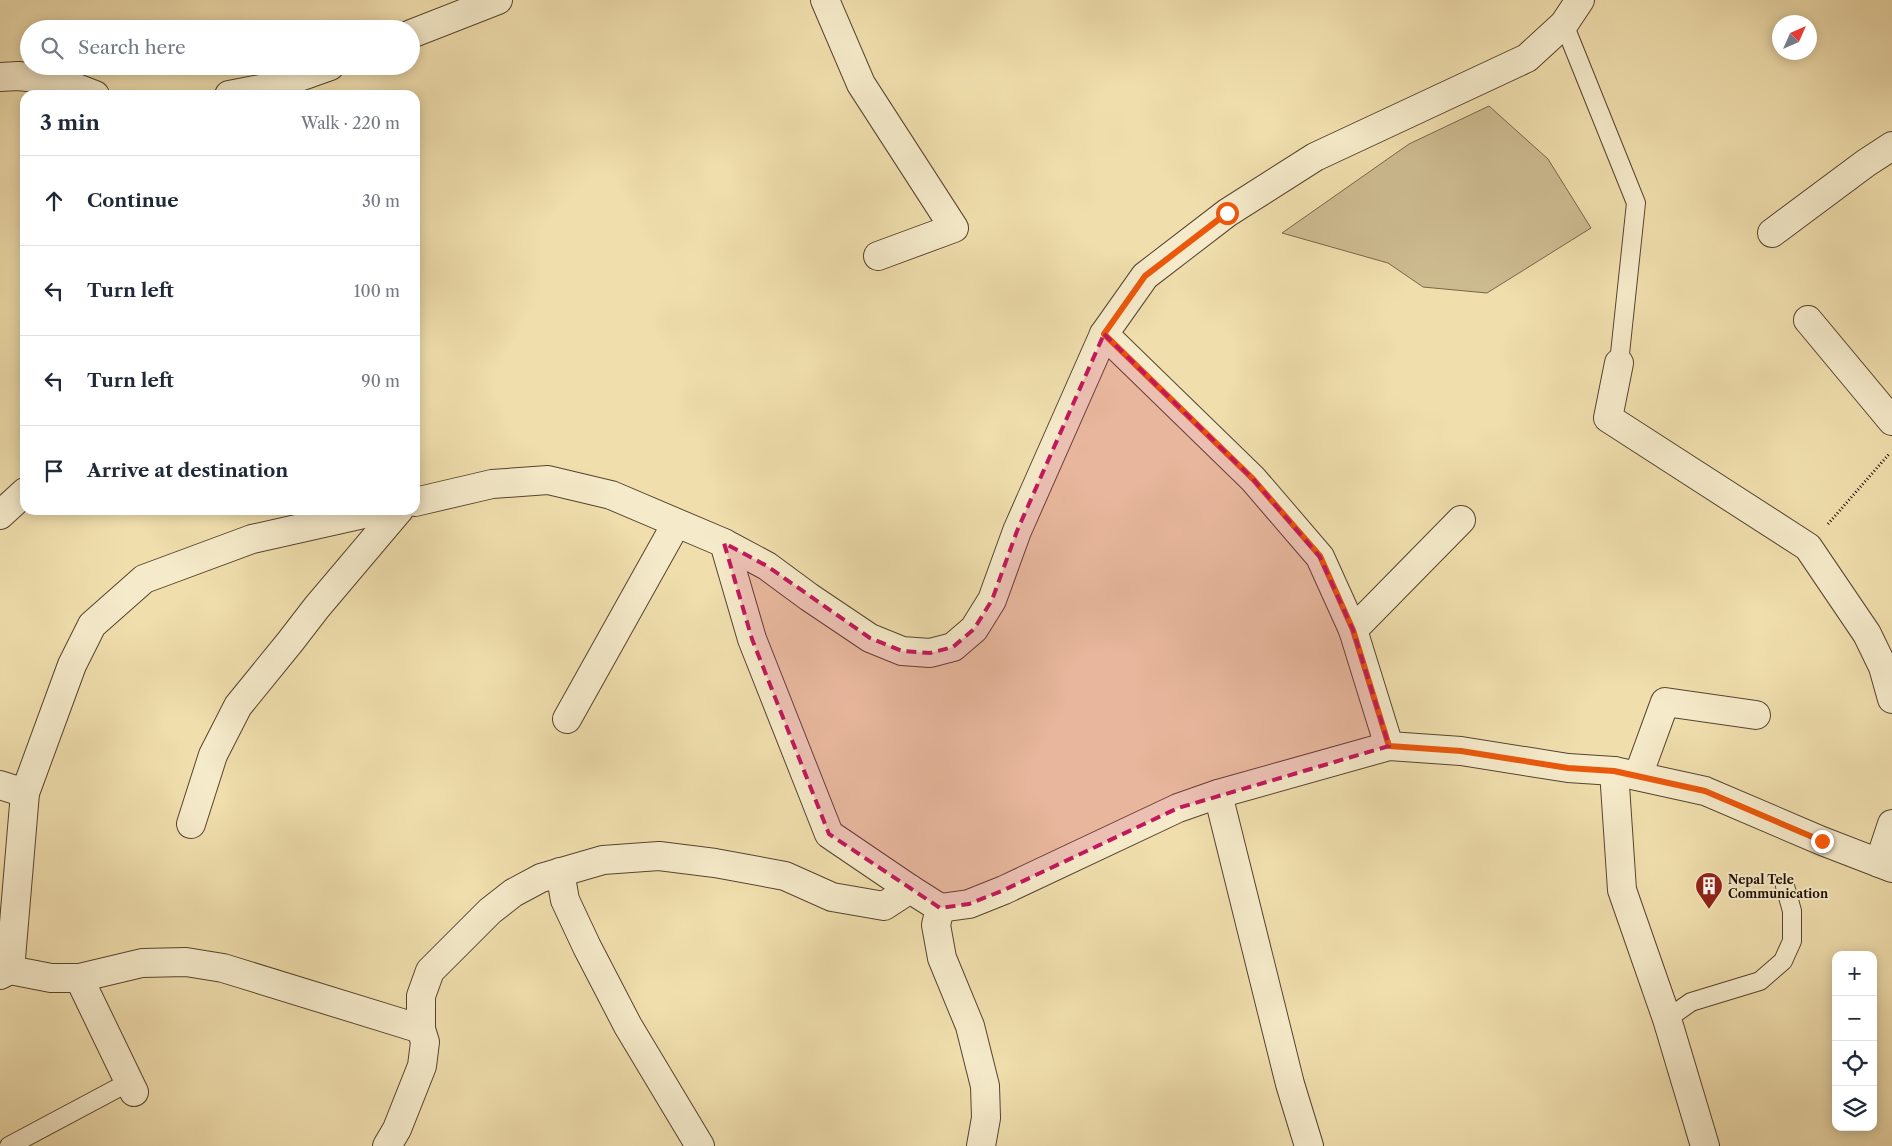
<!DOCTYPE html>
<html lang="en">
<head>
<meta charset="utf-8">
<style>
	body { margin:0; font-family:"Libre Caslon Text",serif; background:#f2f2f3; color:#1f2937 }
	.controls { position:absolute; right:15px; bottom:15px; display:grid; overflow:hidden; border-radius:10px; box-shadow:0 2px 12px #0003 }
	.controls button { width:45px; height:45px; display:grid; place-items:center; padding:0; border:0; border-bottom:1px solid #e0e1e3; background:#fff; color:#1f2937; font:25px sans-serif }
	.compass { position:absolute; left:1772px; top:15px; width:45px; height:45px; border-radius:50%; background:#fff; box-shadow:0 2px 12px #0003; rotate:45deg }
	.stop { position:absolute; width:15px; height:15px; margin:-11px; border:4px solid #ea580c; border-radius:50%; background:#fff }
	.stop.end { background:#ea580c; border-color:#fff; box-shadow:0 1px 5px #0008 }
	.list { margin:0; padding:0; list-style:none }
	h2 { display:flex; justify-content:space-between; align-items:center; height:65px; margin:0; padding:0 20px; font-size:21px }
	h2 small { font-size:16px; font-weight:400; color:#747a83 }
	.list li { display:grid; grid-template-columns:32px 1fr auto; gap:15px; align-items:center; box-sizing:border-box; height:90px; padding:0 20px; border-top:1px solid #e0e1e3 }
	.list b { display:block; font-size:19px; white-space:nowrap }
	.list em { font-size:16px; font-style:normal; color:#747a83 }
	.icon { flex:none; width:28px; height:28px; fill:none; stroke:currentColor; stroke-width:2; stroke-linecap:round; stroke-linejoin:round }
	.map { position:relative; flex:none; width:1892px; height:1146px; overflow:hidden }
	.search { position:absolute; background:#fff; box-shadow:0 2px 12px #0003; left:20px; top:20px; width:400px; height:55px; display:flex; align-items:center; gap:12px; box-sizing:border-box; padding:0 18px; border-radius:28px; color:#747a83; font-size:19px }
	.panel { position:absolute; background:#fff; box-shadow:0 2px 12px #0003; left:20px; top:90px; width:400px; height:425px; border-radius:15px }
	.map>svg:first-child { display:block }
</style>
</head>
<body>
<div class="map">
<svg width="1892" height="1146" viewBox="0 0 1892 1146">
	<rect width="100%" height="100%" fill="#f0dead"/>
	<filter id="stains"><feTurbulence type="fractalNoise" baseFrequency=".004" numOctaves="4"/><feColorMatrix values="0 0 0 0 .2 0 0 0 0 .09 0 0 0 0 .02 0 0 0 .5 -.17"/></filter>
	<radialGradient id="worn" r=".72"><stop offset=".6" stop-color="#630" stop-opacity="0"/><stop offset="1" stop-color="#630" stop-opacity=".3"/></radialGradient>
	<polygon fill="#cdbb90" stroke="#78664a" points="1489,106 1548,159 1591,228 1487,293 1423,287 1388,263 1282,233 1409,144"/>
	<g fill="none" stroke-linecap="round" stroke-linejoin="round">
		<defs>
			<g id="service">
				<polyline points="1564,24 1636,203 1619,363"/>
				<polyline points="1667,1019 1691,1002 1760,981 1783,961 1792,941 1792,911 1785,886"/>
				<polyline points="9,1146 129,1082"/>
			</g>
			<g id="minor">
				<polyline points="825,0 861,84 954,228 878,256"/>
				<polyline points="411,34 498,0"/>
				<polyline points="0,77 18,76 56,80 95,95"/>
				<polyline points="229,95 271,87 330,66"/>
				<polyline points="1772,233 1866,163 1892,146"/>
				<polyline points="1808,320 1892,421"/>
				<polyline points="1104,334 1253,479 1320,557 1353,630 1389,746"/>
				<polyline points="1619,363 1608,418 1808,547 1867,634 1883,667 1892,699"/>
				<polyline points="415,502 492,484 548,480 611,495 724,543 752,639 829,834 910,889 940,908 969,904 1004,890 1178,808 1218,794 1389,746 1461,751 1568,768 1614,771 1705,791 1822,841 1892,868"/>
				<polyline points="0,515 25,492"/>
				<polyline points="724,543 767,566 809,597 870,638 902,651 930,653 953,647 974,629 992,600 1017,531 1104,334 1145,276 1227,213 1315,157 1527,58 1564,24 1580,0"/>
				<polyline points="1353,630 1461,520"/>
				<polyline points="567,719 676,524"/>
				<polyline points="1614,771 1622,890 1667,1019 1705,1146"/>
				<polyline points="1638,776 1665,702 1756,715"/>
				<polyline points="0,785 25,793"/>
				<polyline points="1218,794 1290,1084 1309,1146"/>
				<polyline points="191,824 213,755 238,706 290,642 317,607 399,510"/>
				<polyline points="1879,863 1892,824"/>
				<polyline points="560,872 565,900 587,947 628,1026 700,1146"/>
				<polyline points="940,908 936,925 942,958 970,1026 985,1086 986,1118 981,1146"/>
				<polyline points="10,970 51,978 79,978 142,963 186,962 223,968 421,1029"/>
				<polyline points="0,975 10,970 25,793 72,665 92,625 144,579 252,539 381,510"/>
				<polyline points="79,978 134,1092"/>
				<polyline points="387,1146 397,1129 422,1066 425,1042 421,1029 421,996 430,971 490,911 513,893 541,878 603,860 659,856 715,863 785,876 832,897 884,906 910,889"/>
			</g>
		</defs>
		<use href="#service" stroke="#56442f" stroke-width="20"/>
		<use href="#minor" stroke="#56442f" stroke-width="30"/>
		<polyline stroke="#231105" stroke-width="3" stroke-dasharray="1 2.5" stroke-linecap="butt" points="1828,524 1890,453"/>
		<use href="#service" stroke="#f5eaca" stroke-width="18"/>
		<use href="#minor" stroke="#f5eaca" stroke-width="28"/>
	</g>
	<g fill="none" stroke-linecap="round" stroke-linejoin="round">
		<polyline stroke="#ea580c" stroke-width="6" points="1227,213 1145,276 1104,334 1253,479 1320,556 1353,630 1389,746 1461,751 1568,768 1614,771 1705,791 1822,841"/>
	</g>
	<path fill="#c2185b" fill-opacity="0.2" stroke="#c2185b" stroke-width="4" stroke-dasharray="10 6" stroke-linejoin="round" d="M 1104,334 L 1253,479 L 1320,557 L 1353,630 L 1389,746 L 1178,808 L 1004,890 L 969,904 L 940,908 L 829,834 L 752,639 L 724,543 L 767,566 L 870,638 L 902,651 L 930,653 L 953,647 L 974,629 L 992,600 L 1017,531 Z"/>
	<defs>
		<symbol id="building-pin" viewBox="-11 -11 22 30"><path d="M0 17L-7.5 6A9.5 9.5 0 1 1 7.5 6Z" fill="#8f2418" stroke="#f5eaca"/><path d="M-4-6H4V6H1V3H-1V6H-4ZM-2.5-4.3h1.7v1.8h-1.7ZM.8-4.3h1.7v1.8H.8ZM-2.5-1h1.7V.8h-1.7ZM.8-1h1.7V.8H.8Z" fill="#fff"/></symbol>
	</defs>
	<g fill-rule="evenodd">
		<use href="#building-pin" x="1693" y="870" width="32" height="43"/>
	</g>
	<g text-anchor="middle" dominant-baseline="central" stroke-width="4" stroke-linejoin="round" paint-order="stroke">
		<g font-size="12" font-weight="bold" fill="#231105" stroke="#f5eaca" text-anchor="start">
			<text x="1728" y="879">Nepal Tele<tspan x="1728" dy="14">Communication</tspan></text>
		</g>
	</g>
	<rect width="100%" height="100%" filter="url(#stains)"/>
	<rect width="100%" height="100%" fill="url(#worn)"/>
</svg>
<div class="controls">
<button>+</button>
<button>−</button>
<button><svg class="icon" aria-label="locate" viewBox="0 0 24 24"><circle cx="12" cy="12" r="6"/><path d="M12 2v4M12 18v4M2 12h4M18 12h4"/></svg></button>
<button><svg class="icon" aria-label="layers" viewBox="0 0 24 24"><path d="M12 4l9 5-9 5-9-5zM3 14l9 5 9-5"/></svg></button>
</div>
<svg class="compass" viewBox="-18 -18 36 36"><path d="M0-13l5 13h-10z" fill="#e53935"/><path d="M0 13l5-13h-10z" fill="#747a83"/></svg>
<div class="stop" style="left:1227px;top:213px"></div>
<div class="stop end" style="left:1822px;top:841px"></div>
<div class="search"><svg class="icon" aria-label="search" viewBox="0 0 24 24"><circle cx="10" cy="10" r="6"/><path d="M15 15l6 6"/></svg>Search here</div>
<section class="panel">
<h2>3 min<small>Walk · 220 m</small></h2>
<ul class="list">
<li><svg class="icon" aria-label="ahead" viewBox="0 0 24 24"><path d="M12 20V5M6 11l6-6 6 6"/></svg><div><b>Continue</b></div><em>30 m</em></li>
<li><svg class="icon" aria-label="left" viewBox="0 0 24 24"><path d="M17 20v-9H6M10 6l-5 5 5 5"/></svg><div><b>Turn left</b></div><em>100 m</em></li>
<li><svg class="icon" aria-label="left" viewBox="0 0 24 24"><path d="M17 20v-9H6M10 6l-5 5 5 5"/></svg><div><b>Turn left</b></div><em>90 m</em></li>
<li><svg class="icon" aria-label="arrive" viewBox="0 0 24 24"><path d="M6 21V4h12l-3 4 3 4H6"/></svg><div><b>Arrive at destination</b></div></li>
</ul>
</section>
</div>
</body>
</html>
